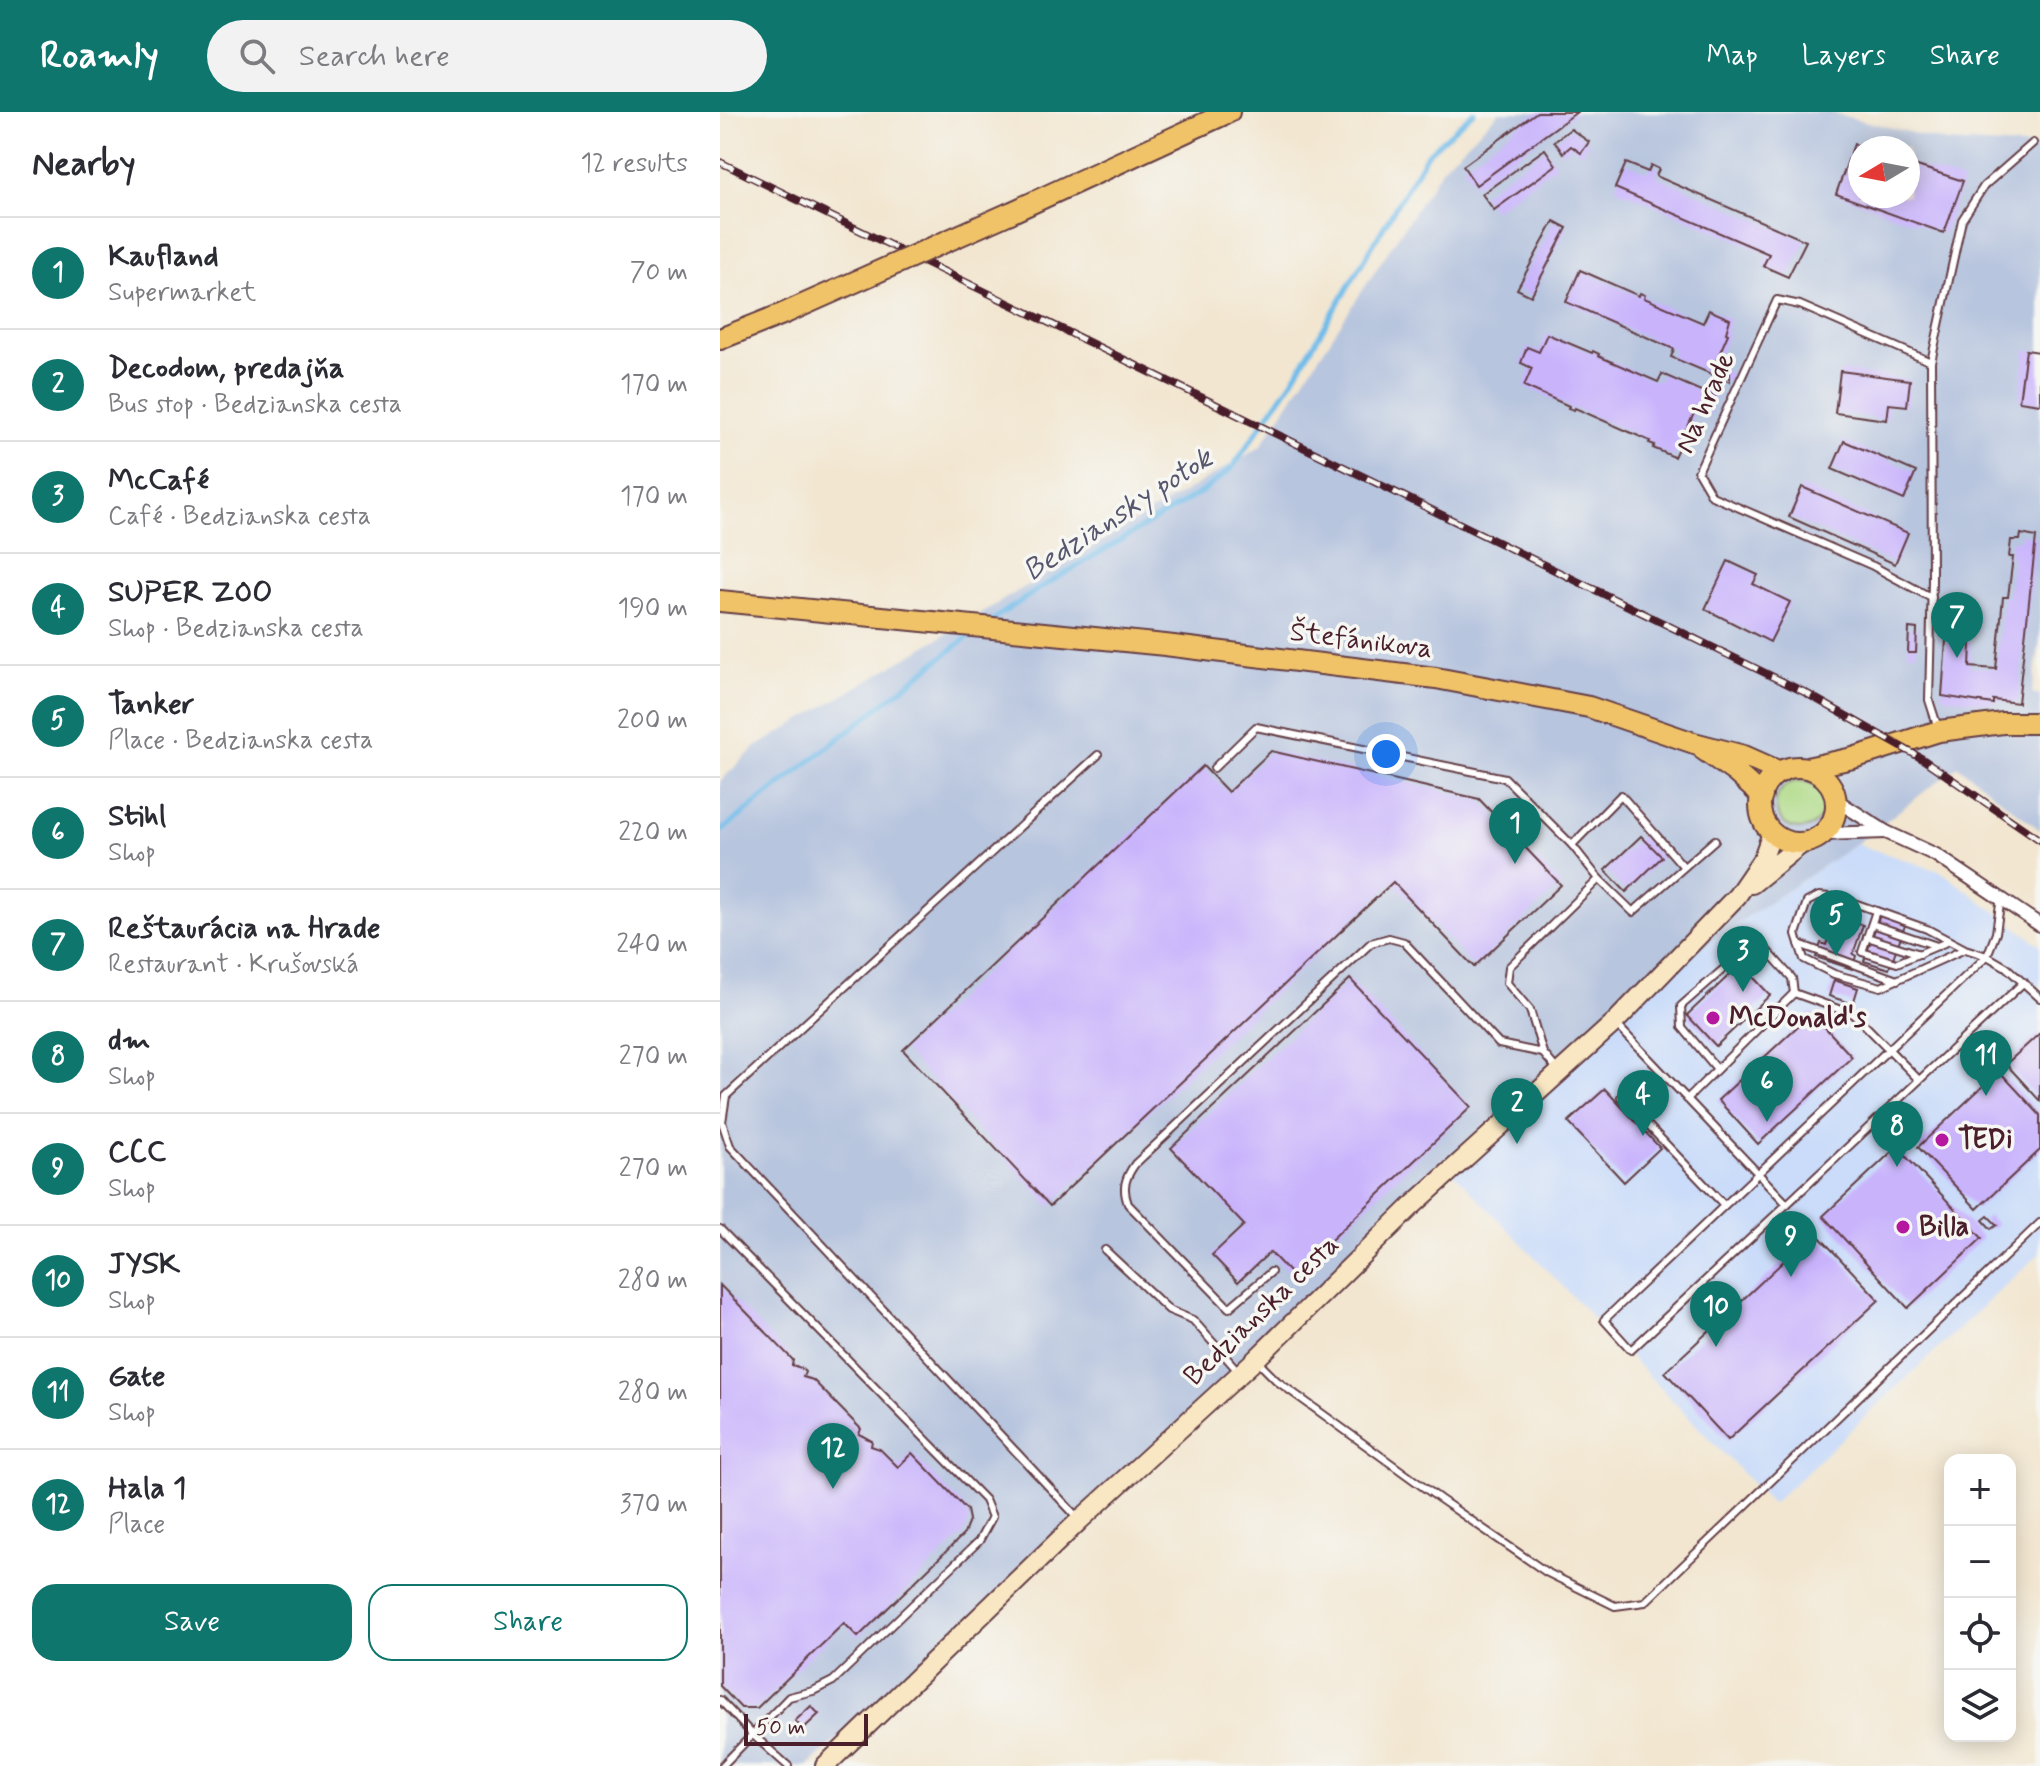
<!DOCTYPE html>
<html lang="en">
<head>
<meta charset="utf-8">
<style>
	body { margin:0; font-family:Mynerve,sans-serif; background:#f2f2f3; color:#2b2b33 }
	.controls { position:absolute; right:24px; bottom:24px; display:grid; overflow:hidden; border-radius:16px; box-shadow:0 4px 20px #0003 }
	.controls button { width:72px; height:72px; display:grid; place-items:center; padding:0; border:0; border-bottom:2px solid #e1e1e2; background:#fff; color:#2b2b33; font:40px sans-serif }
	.compass { position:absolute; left:1128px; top:24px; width:72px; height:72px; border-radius:50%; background:#fff; box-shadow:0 4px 20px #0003; rotate:260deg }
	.scale { position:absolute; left:24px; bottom:20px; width:124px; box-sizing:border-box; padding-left:8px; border:4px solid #4a1f2b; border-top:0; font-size:22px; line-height:28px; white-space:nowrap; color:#4a1f2b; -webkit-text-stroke:6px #f6f6f2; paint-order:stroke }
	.you { position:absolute; left:666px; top:642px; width:28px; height:28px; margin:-20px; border:6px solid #fff; border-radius:50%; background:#1a73e8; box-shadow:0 0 0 12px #1a73e833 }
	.badge { display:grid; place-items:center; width:52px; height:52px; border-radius:50%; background:#0f766e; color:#fff; font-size:26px; font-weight:700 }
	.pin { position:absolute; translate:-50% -66px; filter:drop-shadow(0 2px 4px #0008) }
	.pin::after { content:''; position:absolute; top:42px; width:28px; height:24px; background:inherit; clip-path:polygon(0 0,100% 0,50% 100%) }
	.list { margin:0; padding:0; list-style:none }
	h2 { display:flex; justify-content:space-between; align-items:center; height:104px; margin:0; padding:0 32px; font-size:34px }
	h2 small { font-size:26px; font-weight:400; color:#7c7c81 }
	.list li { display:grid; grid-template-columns:52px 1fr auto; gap:24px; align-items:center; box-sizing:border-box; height:112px; padding:0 32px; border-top:2px solid #e1e1e2 }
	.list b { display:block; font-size:30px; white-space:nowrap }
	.list p { margin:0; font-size:26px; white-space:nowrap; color:#7c7c81 }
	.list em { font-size:26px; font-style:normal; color:#7c7c81 }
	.actions { display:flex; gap:16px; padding:24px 32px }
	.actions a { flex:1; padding:18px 0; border:2px solid #0f766e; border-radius:24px; text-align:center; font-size:28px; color:#0f766e }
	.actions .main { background:#0f766e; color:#fff }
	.icon { flex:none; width:44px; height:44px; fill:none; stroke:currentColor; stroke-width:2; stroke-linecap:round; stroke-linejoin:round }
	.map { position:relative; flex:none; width:1320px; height:1654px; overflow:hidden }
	header { display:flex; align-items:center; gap:48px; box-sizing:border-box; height:112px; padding:0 40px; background:#0f766e; color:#fff }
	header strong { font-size:38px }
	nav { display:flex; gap:44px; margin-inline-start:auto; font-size:28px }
	.search { width:560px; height:72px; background:#f2f2f3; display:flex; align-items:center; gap:20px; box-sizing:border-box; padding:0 28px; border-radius:44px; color:#7c7c81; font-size:30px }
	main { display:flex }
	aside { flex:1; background:#fff }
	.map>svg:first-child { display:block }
</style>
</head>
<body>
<header>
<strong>Roamly</strong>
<div class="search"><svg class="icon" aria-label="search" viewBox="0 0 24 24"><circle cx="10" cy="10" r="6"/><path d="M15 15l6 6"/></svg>Search here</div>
<nav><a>Map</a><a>Layers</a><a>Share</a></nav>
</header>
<main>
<aside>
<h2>Nearby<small>12 results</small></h2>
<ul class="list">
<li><span class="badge">1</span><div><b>Kaufland</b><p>Supermarket</p></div><em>70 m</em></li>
<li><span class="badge">2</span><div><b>Decodom, predajňa</b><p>Bus stop · Bedzianska cesta</p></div><em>170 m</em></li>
<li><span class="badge">3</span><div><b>McCafé</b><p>Café · Bedzianska cesta</p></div><em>170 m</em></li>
<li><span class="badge">4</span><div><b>SUPER ZOO</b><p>Shop · Bedzianska cesta</p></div><em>190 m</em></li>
<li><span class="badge">5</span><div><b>Tanker</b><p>Place · Bedzianska cesta</p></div><em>200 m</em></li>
<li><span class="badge">6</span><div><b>Stihl</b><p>Shop</p></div><em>220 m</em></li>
<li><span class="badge">7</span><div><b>Reštaurácia na Hrade</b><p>Restaurant · Krušovská</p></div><em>240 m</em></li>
<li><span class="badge">8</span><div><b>dm</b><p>Shop</p></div><em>270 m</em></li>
<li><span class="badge">9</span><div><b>CCC</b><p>Shop</p></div><em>270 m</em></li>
<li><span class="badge">10</span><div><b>JYSK</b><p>Shop</p></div><em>280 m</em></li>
<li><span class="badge">11</span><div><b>Gate</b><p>Shop</p></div><em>280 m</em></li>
<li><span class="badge">12</span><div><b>Hala 1</b><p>Place</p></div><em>370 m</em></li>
</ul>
<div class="actions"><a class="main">Save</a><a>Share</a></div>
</aside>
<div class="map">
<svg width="1320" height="1654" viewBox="0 0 1320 1654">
	<rect width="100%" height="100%" fill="#f6f6f2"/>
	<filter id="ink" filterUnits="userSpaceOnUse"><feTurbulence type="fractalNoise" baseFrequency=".0125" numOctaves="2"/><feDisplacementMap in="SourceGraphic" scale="16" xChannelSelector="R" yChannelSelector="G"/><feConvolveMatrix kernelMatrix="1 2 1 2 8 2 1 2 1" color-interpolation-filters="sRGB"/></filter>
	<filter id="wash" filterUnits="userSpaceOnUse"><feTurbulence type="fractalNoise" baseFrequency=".006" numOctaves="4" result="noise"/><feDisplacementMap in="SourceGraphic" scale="32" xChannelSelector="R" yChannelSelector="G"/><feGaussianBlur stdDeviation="1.8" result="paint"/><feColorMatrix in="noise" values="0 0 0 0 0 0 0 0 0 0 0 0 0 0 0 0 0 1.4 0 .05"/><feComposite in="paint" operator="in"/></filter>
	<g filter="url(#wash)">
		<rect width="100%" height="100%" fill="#f2e6d0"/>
		<polygon fill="#cadcf9" points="1136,732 1222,760 1320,833 1320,1141 1052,1392 729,1056 888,898"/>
		<path fill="#b7c5de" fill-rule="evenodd" d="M 779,0 L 1108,0 L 1227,30 L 1320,35 L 1320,527 L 1312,581 L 1320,584 L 1320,718 L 1238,654 L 1136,732 L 888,898 L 523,1260 L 88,1654 L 0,1654 L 0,669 L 36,635 L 540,335 L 724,54 ZM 1140,36 L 1188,36 L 1188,84 L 1140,84 Z"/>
		<circle fill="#afda86" stroke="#7c7c58" stroke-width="2" cx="1080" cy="693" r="24"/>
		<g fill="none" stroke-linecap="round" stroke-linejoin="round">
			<g stroke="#70bcea" stroke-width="5">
				<polyline points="269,510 322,475 483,379 512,356 572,269 707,42 754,0"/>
				<polyline points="0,720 254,520"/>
			</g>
		</g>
		<g id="blocks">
			<g fill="#c9b4fc">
				<polygon points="817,0 857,0 756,73 743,54"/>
				<polygon points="851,17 869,30 861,41 851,34 843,41 834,29"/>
				<polygon points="1134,32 1140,34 1140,84 1188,84 1188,51 1243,69 1224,121 1116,82"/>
				<polygon points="825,37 836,53 774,98 762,82"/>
				<polygon points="906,51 928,60 931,53 939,57 936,64 1086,129 1068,165 1043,154 1049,142 895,76"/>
				<polygon points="834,109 847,116 811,184 797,177"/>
				<polygon points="860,158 919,184 920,181 925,183 924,186 983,211 989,198 1010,207 1006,221 1008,222 994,254 1010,261 1010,270 951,245 954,237 846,190"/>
				<polygon points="827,222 872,241 873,239 879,242 878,244 938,270 942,262 995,285 988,303 976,297 954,345 933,336 935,333 929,331 930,329 855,296 854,298 848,296 849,294 804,274 812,256 801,251 807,235 819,240"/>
				<polygon points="1306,238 1320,240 1320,292 1299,289"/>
				<polygon points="1120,259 1190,268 1187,294 1169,292 1167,308 1115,301"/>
				<polygon points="1124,329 1196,360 1184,388 1112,357"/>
				<polygon points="1082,375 1188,421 1175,452 1069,405"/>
				<polygon points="1301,422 1316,425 1298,591 1273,588 1273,592 1222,584 1226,528 1237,529 1240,517 1244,518 1245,525 1251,531 1250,555 1276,557 1283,485 1288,485 1293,445 1289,445 1291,428 1300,428"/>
				<polygon points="1008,449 1038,463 1033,472 1070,490 1050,530 985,497"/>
				<polygon points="1189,516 1197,517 1196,541 1188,541"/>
				<polygon points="551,639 759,687 841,773 754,855 673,770 330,1094 183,938 483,654 508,680"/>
				<polygon points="921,724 942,745 906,780 885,758"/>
				<polygon points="1161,800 1187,808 1169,857 1144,849"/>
				<polygon points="1116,803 1143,813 1133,842 1136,844 1132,857 1096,845 1101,831 1106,833"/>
				<polygon points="1021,852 1050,883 996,934 967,903"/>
				<polygon points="630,867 751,995 573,1164 550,1140 518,1170 492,1143 524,1113 451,1036"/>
				<polygon points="1114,868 1138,876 1133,892 1109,884"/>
				<polygon points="1092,901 1132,945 1038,1032 998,988"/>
				<polygon points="1320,921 1320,989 1286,952"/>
				<polygon points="1279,959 1320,1003 1320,1038 1257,1097 1198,1035"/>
				<polygon points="885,977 940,1036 904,1070 848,1010"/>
				<polygon points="1177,1035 1262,1126 1188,1196 1103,1104"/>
				<polygon points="1268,1104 1277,1113 1271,1117 1263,1108"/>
				<polygon points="1095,1120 1159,1188 1008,1328 945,1260"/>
				<polygon points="0,1173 73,1248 72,1253 81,1256 85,1260 83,1265 93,1268 141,1317 139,1322 152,1329 151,1334 160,1337 178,1355 192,1341 247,1398 249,1408 244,1422 138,1525 124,1511 37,1596 21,1596 0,1574"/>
				<polygon points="91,1594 99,1602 83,1617 75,1609"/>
			</g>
		</g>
	</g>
	<g filter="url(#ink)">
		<use href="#blocks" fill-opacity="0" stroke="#633d44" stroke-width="2"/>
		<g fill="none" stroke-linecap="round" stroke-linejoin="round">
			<defs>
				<g id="lane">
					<polyline points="1211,250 1080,193 1057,188 978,360 992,384 1153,454 1212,486"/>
					<polyline points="1218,616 1209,588 1212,468 1211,250 1242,108 1264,74 1313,31"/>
					<polyline points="494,656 536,615 785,666 852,733 879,767 913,800 995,728"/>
					<polyline points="852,733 901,683 963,754"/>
					<polyline points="1281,785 1276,821 1267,844 884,1208 911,1238 1304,870"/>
					<polyline points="1156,799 1142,840 1177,851 1229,829"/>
					<polyline points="1152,812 1217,834"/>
					<polyline points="1147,825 1200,842"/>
					<polyline points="1079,832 1177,868"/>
					<polyline points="1245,837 1161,875 1114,862 1084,847 1076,822 1087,790 1099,784 1120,786 1207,817 1245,837 1267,844 1286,855 1320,886"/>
					<polyline points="1074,881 1135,903 1199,968"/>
					<polyline points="897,913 1067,1092"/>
					<polyline points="997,957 962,915 961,894 1031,833 1043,834 1072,866 1074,881"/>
					<polyline points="838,959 823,941 810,898 787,871 789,855 879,767"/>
					<polyline points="901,985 1004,1093"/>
					<polyline points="967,987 1074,881"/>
					<polyline points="0,1117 265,1388 272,1405 259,1429 113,1569 93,1579 69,1585 2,1654"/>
					<polyline points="385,1138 449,1198 473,1208 518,1259"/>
					<path d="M 551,1160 L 509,1196 L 408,1092 C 402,1076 405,1066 415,1052 L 651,831 L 669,826 L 684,830 L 779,932 L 823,941"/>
					<polyline points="538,1250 557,1269 720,1387 826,1460 895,1494 925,1490 1320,1111"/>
					<polyline points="357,1405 10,1034 2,1010 6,984 378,643"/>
					<polyline points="0,1588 32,1622 68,1654"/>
				</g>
				<g id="street">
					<polyline points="1116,688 1166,720 1216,743 1320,813"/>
					<polyline points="1102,722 1166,720"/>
				</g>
				<g id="secondary">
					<polyline points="1032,772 1084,730"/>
					<polyline points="105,1654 360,1408 535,1248 692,1094 895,910 1017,784 1043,746 1052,721"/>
				</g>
				<g id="primary">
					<polyline points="290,101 509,0"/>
					<polyline points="0,227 65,201"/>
					<polyline points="0,489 445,533 716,566 869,595 974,631 1024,644 1060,660"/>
					<polyline points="984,638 1015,660 1042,684"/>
					<circle cx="1078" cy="693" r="38"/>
					<polyline points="1087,656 1133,646 1219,619 1283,611 1320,611"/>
				</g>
			</defs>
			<use href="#lane" stroke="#633d44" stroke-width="10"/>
			<use href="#street" stroke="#633d44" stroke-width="16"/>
			<use href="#secondary" stroke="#633d44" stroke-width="22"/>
			<use href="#primary" stroke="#633d44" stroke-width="24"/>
			<use href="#lane" stroke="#fff" stroke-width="6"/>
			<use href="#street" stroke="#fff" stroke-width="12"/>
			<use href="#secondary" stroke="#f9e7c3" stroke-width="18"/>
			<use href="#primary" stroke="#f1c369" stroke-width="20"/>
			<defs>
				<polyline id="rail" points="0,50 1084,580 1201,646 1320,728"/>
			</defs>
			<use href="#rail" stroke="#4a1f2b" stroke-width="8"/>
			<use href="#rail" stroke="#f6f6f2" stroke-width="5" stroke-dasharray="15" stroke-linecap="butt"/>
			<defs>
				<polyline id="primary-bridge" points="65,201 290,101"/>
			</defs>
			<use href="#primary-bridge" stroke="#633d44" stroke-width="24" stroke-linecap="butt"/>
			<use href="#primary-bridge" stroke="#f1c369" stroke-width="20"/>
		</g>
	</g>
	<g fill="#b5179e" stroke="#f6f6f2" stroke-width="3">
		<circle cx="993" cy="906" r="8"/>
		<circle cx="1222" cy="1028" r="8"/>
		<circle cx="1183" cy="1115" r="8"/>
	</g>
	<g text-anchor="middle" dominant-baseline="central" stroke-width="7" stroke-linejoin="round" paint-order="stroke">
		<g font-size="28" fill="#4a1f2b" stroke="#f6f6f2">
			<text transform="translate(986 291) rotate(-66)">Na hrade</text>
			<text transform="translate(641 529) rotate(7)">Štefánikova</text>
			<text transform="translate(542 1199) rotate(-44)">Bedzianska cesta</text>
		</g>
		<g font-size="28" font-weight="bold" fill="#4a1f2b" stroke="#f6f6f2" text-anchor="start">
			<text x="1009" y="906">McDonald's</text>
			<text x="1238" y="1028">TEDi</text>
			<text x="1199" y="1115">Billa</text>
		</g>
		<g font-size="30" font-style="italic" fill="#57566e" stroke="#f6f6f2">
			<text transform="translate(398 403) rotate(-33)">Bedziansky potok</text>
		</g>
	</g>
</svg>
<div class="controls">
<button>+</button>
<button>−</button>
<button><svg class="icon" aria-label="locate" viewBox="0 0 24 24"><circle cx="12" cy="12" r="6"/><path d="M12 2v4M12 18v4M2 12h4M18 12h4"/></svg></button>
<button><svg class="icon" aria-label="layers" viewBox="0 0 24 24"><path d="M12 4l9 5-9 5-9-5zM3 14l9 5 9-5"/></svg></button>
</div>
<svg class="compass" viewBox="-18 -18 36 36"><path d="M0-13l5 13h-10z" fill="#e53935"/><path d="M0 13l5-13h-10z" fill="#7c7c81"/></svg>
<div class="scale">50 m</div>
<div class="you"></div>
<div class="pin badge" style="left:795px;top:752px">1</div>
<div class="pin badge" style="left:797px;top:1032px">2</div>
<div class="pin badge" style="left:1023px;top:880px">3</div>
<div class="pin badge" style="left:923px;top:1024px">4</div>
<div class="pin badge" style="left:1116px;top:844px">5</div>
<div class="pin badge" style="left:1047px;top:1010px">6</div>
<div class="pin badge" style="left:1237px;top:546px">7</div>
<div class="pin badge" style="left:1177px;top:1055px">8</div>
<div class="pin badge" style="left:1071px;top:1165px">9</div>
<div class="pin badge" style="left:996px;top:1235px">10</div>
<div class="pin badge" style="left:1266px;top:984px">11</div>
<div class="pin badge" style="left:113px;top:1377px">12</div>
</div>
</main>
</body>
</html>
